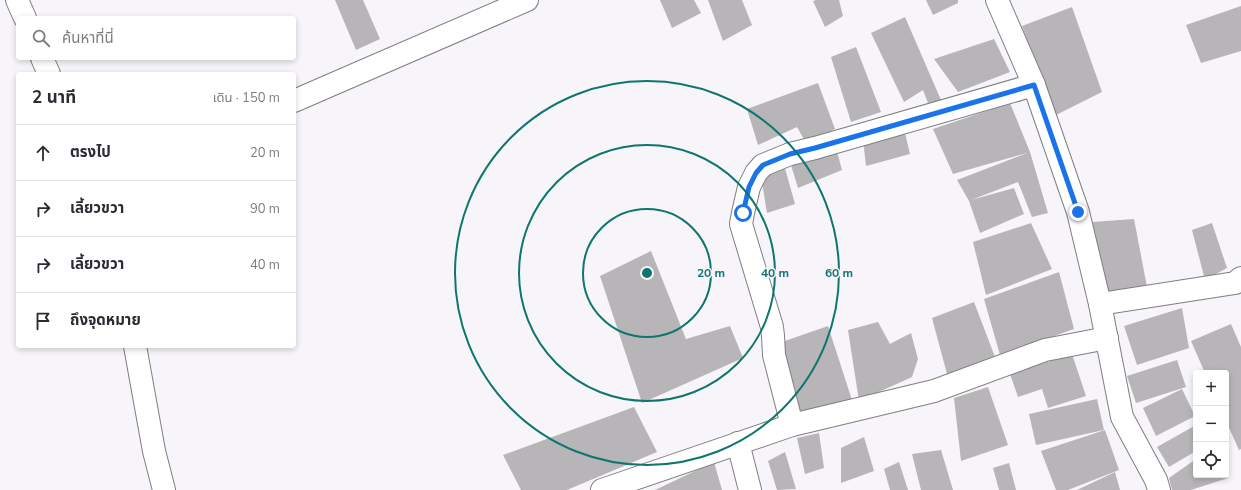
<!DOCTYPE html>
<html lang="th">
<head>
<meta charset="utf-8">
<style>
	body { margin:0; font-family:"Nunito Sans","Noto Sans Thai",sans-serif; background:#f7f7f7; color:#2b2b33 }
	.controls { position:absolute; right:12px; bottom:12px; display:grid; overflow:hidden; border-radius:4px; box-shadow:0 2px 6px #0003 }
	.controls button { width:36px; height:36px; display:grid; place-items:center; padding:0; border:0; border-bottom:1px solid #e1e1e2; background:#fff; color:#2b2b33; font:20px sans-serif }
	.stop { position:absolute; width:12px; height:12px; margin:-9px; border:3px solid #1a73e8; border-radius:50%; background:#fff }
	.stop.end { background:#1a73e8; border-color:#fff; box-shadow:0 1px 4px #0008 }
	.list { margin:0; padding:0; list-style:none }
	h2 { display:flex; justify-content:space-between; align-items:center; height:52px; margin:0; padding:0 16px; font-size:17px }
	h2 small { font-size:13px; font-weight:400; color:#7c7c81 }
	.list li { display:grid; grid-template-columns:26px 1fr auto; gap:12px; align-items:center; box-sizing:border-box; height:56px; padding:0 16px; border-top:1px solid #e1e1e2 }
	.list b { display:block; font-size:15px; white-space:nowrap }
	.list em { font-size:13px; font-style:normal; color:#7c7c81 }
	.icon { flex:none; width:22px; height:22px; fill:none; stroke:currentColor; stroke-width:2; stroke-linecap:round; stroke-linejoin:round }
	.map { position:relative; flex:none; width:1241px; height:490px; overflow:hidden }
	.search { position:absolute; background:#fff; box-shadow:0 2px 6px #0003; left:16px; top:16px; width:280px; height:44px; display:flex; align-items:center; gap:10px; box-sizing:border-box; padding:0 14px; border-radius:4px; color:#7c7c81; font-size:15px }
	.panel { position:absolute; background:#fff; box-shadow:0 2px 6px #0003; left:16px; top:72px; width:280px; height:276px; border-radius:4px }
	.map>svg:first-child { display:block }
</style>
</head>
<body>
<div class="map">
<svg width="1241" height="490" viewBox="0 0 1241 490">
	<rect width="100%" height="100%" fill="#f7f5f9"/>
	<g fill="#b7b5b8">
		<polygon points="335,0 363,0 380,39 356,50"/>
		<polygon points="660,0 694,0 701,13 672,28"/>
		<polygon points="708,0 742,0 752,25 723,41"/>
		<polygon points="816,0 839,0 843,16 825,27 813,1"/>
		<polygon points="926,0 958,0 958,3 933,15"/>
		<polygon points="1241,6 1241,51 1201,63 1186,25"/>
		<polygon points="1072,7 1102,92 1054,116 1022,26"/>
		<polygon points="905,17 941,100 928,103 923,90 904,102 871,33"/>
		<polygon points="994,39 1010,72 958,92 934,59"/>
		<polygon points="856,47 881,112 851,122 831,57"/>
		<polygon points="818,83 835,129 806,143 797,127 758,145 747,109"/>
		<polygon points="1010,103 1030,152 1048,213 1032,217 1018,182 971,200 1014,188 1024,214 980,233 969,201 957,180 1027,153 953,174 933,129"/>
		<polygon points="904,129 910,154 866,166 863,139"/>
		<polygon points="836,148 842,170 798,188 791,165"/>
		<polygon points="784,165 795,204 767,213 761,176"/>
		<polygon points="1134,219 1147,287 1105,295 1092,222"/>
		<polygon points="1031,223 1052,269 986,295 973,242"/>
		<polygon points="1212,223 1227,268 1205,280 1192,230"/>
		<polygon points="651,251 686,339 730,326 743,358 642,403 600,276"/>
		<polygon points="1059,272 1074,329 1000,355 984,299"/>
		<polygon points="974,302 995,357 947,374 932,318"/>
		<polygon points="1182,308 1189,348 1137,365 1124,326"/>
		<polygon points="878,322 890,344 911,333 918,359 912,377 859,401 848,330"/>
		<polygon points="1231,324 1241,347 1241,449 1239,450 1226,421 1226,373 1205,373 1191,341"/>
		<polygon points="828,326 852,400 795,418 779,343"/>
		<polygon points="1072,354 1086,396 1048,408 1042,389 1018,397 1010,374"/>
		<polygon points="1177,360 1186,387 1136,403 1127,376"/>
		<polygon points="988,387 1008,445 961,461 954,398"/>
		<polygon points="1182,389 1195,416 1156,436 1143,408"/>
		<polygon points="1097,399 1104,430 1036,445 1029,414"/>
		<polygon points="634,407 657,452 567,490 521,490 503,455"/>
		<polygon points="1196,425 1196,451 1169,467 1157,447"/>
		<polygon points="1105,430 1119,470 1068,490 1056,490 1041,451"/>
		<polygon points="819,433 824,468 805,474 797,438"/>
		<polygon points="864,437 874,471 841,483 841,448"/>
		<polygon points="941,450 953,490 921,490 912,454"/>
		<polygon points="785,452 796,489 777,490 768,461"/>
		<polygon points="1196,459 1196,475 1227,475 1228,478 1191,490 1172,490 1169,478"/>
		<polygon points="714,462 722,490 655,490"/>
		<polygon points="899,462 908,490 890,490 884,469"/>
		<polygon points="1009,463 1016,490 999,490 993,468"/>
		<polygon points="1115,472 1120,490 1077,490"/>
	</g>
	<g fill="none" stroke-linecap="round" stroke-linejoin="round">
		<defs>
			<g id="street">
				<polyline points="997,0 1034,85 1078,212 1100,304 1122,417 1156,480 1159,490"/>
				<polyline points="294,101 527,0"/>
				<polyline points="1100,304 1235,283 1241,278"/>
				<polyline points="792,425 774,355 773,336 772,327 741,224 743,213 749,187 756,173 763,165 790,154 815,148 1034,85"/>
				<polyline points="738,443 750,490"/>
				<polyline points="602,490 792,425 934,391 1045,350 1107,338"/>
			</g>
			<g id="secondary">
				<polyline points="17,0 25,18"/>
				<polyline points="42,58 49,74"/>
				<polyline points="135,346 154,451 164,490"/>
			</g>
		</defs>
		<use href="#street" stroke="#7f7e81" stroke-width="24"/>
		<use href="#secondary" stroke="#7f7e81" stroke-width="24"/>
		<use href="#street" stroke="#fff" stroke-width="22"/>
		<use href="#secondary" stroke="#fff" stroke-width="22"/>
	</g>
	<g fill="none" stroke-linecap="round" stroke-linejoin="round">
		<polyline stroke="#1a73e8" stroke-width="5" points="743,213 749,187 756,173 763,165 790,154 815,148 1034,85 1078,212"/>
	</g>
	<g fill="none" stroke="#0f766e" stroke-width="2">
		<circle cx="647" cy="273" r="64"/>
		<circle cx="647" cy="273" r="128"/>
		<circle cx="647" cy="273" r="192"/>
	</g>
	<circle cx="647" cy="273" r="6" fill="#0f766e" stroke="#f7f5f9" stroke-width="2"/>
	<g font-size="12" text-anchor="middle" font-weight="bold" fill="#0f766e" stroke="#f7f5f9" stroke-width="3" stroke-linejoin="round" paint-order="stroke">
		<text x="711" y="277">20 m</text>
		<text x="775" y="277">40 m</text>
		<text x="839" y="277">60 m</text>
	</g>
</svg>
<div class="controls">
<button>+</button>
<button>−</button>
<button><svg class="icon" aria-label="locate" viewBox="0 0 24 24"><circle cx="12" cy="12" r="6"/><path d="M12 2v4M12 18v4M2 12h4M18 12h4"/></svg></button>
</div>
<div class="stop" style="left:743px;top:213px"></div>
<div class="stop end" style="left:1078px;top:212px"></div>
<div class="search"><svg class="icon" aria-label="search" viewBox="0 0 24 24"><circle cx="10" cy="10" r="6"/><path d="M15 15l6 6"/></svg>ค้นหาที่นี่</div>
<section class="panel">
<h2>2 นาที<small>เดิน · 150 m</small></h2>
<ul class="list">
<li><svg class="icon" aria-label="ahead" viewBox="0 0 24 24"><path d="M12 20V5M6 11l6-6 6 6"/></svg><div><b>ตรงไป</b></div><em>20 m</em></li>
<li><svg class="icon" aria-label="right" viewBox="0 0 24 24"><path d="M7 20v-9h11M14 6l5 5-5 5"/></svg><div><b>เลี้ยวขวา</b></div><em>90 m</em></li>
<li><svg class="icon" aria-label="right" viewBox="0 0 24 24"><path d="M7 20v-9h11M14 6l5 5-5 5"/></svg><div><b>เลี้ยวขวา</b></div><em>40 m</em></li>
<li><svg class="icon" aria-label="arrive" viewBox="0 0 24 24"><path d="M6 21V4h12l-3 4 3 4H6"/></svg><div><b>ถึงจุดหมาย</b></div></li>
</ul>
</section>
</div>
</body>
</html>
